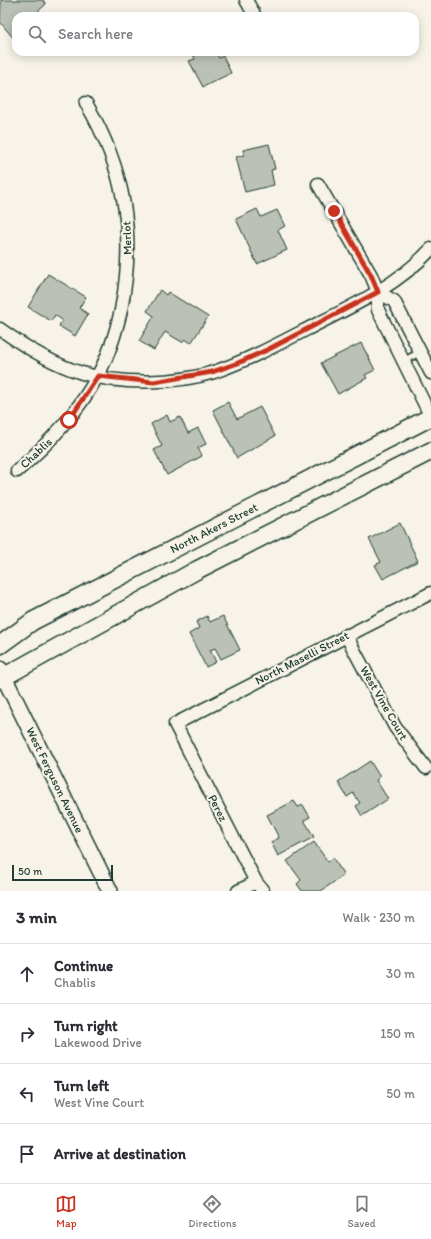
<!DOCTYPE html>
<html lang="en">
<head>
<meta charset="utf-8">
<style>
	body { margin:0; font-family:Itim,sans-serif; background:#f7f7f7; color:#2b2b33 }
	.scale { position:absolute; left:12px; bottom:10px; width:101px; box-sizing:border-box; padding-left:4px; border:2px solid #1f3d34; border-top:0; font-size:11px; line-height:14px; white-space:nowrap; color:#1f3d34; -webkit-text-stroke:3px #f7f3e8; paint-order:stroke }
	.stop { position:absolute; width:12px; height:12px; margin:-9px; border:3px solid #c8321e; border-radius:50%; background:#fff }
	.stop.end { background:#c8321e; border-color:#fff; box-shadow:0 1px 4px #0008 }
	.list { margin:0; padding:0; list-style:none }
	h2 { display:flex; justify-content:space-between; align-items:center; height:52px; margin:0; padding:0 16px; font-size:17px }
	h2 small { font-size:13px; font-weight:400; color:#7c7c81 }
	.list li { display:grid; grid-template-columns:26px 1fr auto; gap:12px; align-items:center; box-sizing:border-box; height:60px; padding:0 16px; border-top:1px solid #e1e1e2 }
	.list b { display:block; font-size:15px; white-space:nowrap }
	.list p { margin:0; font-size:13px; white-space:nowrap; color:#7c7c81 }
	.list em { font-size:13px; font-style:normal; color:#7c7c81 }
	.icon { flex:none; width:22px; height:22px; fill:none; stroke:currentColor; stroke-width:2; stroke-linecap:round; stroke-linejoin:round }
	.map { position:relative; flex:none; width:431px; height:891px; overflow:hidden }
	.search { position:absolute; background:#fff; box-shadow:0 2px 10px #0003; left:12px; right:12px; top:12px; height:44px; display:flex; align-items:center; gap:10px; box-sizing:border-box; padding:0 14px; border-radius:12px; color:#7c7c81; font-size:15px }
	.sheet { height:292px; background:#fff }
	nav { display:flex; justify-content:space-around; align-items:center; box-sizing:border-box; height:56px; border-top:1px solid #e1e1e2; background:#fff; font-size:11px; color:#7c7c81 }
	nav a { display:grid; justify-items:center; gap:2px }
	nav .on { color:#c8321e }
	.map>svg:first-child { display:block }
</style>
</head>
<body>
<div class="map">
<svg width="431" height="891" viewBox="0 0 431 891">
	<rect width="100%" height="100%" fill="#f7f3e8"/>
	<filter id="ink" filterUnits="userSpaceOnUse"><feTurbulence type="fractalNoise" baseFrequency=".025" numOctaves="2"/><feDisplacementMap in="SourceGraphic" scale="8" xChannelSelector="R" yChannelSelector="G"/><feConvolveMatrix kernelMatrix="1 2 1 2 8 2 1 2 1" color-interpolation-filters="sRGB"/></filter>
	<g filter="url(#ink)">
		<g fill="#bbc1b6" stroke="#1f3d34">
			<polygon points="43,0 46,4 33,16 16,16 15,40 0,22 1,0"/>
			<polygon points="192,52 216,52 219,58 223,56 231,73 203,87 189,61 195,59"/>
			<polygon points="269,144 275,169 271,170 274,185 245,192 236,157 244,155 243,150"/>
			<polygon points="257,209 261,217 277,210 285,226 278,230 287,250 257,264 236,219"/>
			<polygon points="48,274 86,297 79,308 88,314 75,336 59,326 62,320 55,315 51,321 28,307"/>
			<polygon points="160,290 166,295 168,292 208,317 191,343 185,339 182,342 165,332 154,350 139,341 154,316 147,311"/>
			<polygon points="361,343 375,370 365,375 367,378 338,394 321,363"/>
			<polygon points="228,402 237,419 260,407 275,436 237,458 213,410"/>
			<polygon points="167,415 170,422 180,417 188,433 198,428 206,444 198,448 202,456 167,475 154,450 162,446 151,424"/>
			<polygon points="400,523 418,561 383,579 375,565 381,562 369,539"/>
			<polygon points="207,616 210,622 223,616 240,650 221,659 215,648 210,650 216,662 206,667 189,634 199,628 196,622"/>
			<polygon points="370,761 380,777 376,780 388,799 362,816 356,806 360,803 353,793 347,797 338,782"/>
			<polygon points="294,801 298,807 303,805 310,817 304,820 314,837 278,856 271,842 279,838 267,815"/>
			<polygon points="314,842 328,862 333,858 344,875 321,891 302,891 297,884 301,880 287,861"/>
		</g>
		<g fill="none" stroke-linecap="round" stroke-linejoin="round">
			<defs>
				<polyline id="service" points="404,361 420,352"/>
				<g id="minor">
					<polyline points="246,0 255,16"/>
					<polyline points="318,184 371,275 378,292 378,310 431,417"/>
					<polyline points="378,292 394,301 431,373"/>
					<path d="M 0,329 C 25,347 52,364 82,373 C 120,385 176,384 214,372 C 249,360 282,342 315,325 C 357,304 399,284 431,249"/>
					<path d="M 17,471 C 49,443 78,413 98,375 C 109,355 116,332 121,310 C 136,235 125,169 86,103"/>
					<polyline points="346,635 395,727 426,768"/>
					<polyline points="238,891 256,882"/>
					<polyline points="263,891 256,882 175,724 431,593"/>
				</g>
				<polyline id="tertiary" points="0,669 110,891"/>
				<g id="secondary">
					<polyline points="0,645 33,621 431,417"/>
					<polyline points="0,679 197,570 431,451"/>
				</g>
			</defs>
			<use href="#service" stroke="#1f3d34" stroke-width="9"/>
			<use href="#minor" stroke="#1f3d34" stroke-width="15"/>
			<use href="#tertiary" stroke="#1f3d34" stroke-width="18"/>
			<use href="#secondary" stroke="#1f3d34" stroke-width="20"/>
			<use href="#service" stroke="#f7f3e8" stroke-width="6"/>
			<use href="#minor" stroke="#f7f3e8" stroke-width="12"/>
			<use href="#tertiary" stroke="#f7f3e8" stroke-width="15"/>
			<use href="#secondary" stroke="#f7f3e8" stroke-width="17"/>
		</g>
	</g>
	<g fill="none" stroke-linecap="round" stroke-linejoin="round" filter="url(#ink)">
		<polyline stroke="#c8321e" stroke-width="5" points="69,420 98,376 154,382 212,372 238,363 269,349 378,292 371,275 334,211"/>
	</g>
	<g text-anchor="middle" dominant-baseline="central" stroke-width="4" stroke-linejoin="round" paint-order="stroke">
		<g font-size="12" fill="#1f3d34" stroke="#f7f3e8">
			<text transform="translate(127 238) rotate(-92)">Merlot</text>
			<text transform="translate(36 453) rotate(-43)">Chablis</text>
			<text transform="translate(214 528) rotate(-27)">North Akers Street</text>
			<text transform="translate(302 658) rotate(-27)">North Maselli Street</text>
			<text transform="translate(384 703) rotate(60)">West Vine Court</text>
			<text transform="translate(55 780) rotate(64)">West Ferguson Avenue</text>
			<text transform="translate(218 808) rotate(63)">Perez</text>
		</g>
	</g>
</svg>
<div class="scale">50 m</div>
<div class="stop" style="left:69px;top:420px"></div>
<div class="stop end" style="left:334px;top:211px"></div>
<div class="search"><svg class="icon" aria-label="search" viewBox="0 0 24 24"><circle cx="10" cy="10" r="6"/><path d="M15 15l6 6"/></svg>Search here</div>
</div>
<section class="sheet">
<h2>3 min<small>Walk · 230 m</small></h2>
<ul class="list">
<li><svg class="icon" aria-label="ahead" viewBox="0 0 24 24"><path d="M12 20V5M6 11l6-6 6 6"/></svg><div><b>Continue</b><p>Chablis</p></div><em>30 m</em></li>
<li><svg class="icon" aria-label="right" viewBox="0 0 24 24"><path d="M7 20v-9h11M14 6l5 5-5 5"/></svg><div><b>Turn right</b><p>Lakewood Drive</p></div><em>150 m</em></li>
<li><svg class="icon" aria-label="left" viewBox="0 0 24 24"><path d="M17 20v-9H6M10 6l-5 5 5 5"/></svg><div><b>Turn left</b><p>West Vine Court</p></div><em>50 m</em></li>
<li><svg class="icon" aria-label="arrive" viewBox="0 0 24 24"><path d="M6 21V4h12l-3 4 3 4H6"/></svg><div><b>Arrive at destination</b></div></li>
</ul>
</section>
<nav>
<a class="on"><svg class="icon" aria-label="map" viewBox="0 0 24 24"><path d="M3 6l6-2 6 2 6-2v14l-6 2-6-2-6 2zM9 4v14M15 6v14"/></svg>Map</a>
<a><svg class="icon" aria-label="directions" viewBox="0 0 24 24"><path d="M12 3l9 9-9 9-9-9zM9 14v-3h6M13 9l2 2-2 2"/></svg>Directions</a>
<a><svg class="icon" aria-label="saved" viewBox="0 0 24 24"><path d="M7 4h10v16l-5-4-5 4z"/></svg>Saved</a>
</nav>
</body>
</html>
